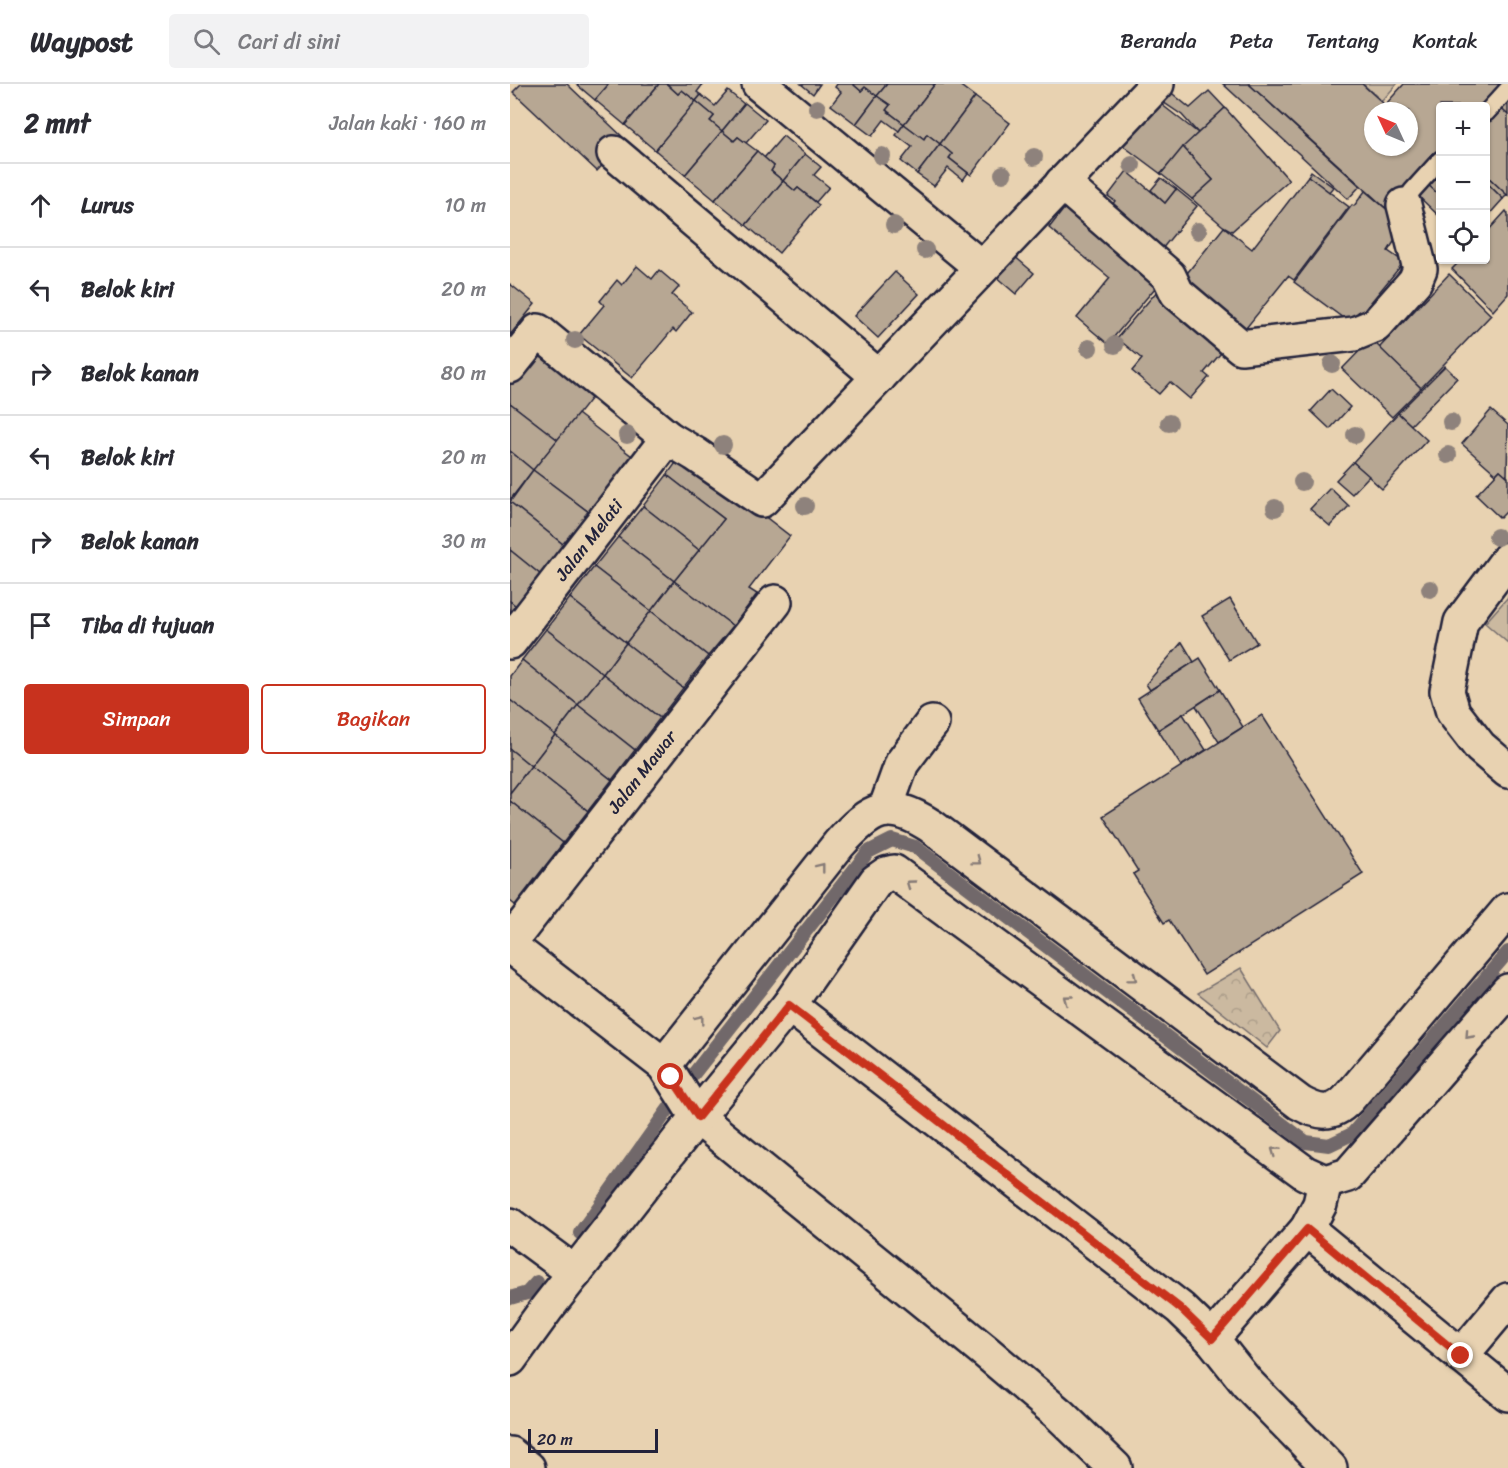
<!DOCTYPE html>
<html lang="id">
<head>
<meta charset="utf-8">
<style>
	body { margin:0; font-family:Sriracha,sans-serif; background:#f2f2f3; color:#2b2b33 }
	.controls { position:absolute; right:18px; top:18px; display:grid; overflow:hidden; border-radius:6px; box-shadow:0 2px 4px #0004 }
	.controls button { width:54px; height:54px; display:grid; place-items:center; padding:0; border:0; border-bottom:2px solid #e1e1e2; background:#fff; color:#2b2b33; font:30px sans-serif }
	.compass { position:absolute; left:854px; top:18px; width:54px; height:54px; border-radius:50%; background:#fff; box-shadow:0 2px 4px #0004; rotate:314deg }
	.scale { position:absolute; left:18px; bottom:15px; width:130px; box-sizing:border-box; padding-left:6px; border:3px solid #22223b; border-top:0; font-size:16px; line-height:21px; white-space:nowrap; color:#22223b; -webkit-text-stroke:4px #e8d2b1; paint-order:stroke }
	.stop { position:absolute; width:18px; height:18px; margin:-14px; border:4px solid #c8321e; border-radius:50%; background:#fff }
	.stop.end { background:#c8321e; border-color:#fff; box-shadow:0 2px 6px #0008 }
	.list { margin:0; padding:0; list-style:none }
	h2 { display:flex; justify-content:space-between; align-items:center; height:78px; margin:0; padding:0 24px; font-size:26px }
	h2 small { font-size:20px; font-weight:400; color:#7c7c81 }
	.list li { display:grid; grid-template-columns:39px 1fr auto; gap:18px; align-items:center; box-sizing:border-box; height:84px; padding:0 24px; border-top:2px solid #e1e1e2 }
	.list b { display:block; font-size:22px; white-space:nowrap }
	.list em { font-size:20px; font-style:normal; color:#7c7c81 }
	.actions { display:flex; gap:12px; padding:18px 24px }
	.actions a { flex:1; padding:14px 0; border:2px solid #c8321e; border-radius:6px; text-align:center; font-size:21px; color:#c8321e }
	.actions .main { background:#c8321e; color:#fff }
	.icon { flex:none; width:33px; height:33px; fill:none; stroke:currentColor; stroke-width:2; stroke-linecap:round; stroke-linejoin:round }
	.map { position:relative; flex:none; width:998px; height:1384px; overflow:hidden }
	header { display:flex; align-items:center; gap:36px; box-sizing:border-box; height:84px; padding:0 30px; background:#fff; border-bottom:2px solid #e1e1e2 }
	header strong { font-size:28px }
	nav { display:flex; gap:33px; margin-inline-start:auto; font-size:21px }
	.search { width:420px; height:54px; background:#f2f2f3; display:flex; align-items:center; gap:15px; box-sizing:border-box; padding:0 21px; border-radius:6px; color:#7c7c81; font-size:22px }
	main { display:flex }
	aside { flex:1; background:#fff }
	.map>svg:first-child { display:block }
</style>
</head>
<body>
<header>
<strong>Waypost</strong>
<div class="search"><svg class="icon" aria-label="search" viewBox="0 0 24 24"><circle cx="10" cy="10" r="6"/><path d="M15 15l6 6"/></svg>Cari di sini</div>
<nav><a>Beranda</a><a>Peta</a><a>Tentang</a><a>Kontak</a></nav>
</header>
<main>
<aside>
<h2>2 mnt<small>Jalan kaki · 160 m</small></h2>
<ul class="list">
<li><svg class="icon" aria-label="ahead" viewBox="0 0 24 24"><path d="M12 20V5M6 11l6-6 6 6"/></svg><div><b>Lurus</b></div><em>10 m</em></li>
<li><svg class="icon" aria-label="left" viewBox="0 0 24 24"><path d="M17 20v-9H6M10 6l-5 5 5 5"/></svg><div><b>Belok kiri</b></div><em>20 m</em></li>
<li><svg class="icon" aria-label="right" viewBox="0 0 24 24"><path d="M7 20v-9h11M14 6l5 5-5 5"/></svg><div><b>Belok kanan</b></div><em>80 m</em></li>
<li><svg class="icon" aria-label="left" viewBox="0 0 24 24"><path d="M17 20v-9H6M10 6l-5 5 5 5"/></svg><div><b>Belok kiri</b></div><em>20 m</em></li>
<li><svg class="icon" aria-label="right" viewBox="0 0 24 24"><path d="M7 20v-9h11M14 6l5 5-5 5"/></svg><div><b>Belok kanan</b></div><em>30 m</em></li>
<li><svg class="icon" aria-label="arrive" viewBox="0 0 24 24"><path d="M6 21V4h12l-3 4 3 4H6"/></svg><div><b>Tiba di tujuan</b></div></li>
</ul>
<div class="actions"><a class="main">Simpan</a><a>Bagikan</a></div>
</aside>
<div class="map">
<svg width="998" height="1384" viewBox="0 0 998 1384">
	<defs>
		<pattern id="park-crowns" width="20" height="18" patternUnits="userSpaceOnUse" patternTransform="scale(1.5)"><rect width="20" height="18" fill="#cbb9a0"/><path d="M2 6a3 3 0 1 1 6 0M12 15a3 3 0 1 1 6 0" fill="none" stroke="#ae9f8b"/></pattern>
	</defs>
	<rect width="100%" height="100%" fill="#e8d2b1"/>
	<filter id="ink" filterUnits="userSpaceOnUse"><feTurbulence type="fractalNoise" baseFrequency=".0167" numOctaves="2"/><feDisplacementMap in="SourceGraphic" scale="12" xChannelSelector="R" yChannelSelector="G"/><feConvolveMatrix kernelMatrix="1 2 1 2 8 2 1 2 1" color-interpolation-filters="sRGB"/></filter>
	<g filter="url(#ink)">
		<g fill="#cbb9a0" stroke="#766e6e" stroke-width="1.5">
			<polygon points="853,0 887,0 872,17"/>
			<polygon points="998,513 998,559 975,539"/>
		</g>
		<polygon fill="url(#park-crowns)" stroke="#766e6e" stroke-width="1.5" points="731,884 770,947 757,964 688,909"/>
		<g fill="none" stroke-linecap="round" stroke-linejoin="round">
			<g stroke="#71686a" stroke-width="14">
				<polyline points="70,1149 182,992 358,768 382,756 405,763 796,1058 819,1061 842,1050 998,868"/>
				<polyline points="0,1214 17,1209 27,1198"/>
			</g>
		</g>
		<g fill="#b7a793" stroke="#22223b" stroke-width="1.5" fill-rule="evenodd">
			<polygon points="11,0 57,0 116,56 87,87 3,8"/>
			<polygon points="66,0 99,0 85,16"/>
			<polygon points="99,0 149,0 115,41 85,16"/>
			<polygon points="149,0 157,0 168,10 172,6 186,17 146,67 115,41"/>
			<polygon points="157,0 193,0 187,8 191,11 186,17 172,6 168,10"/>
			<polygon points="291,0 310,0 303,10"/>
			<polygon points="327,0 343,0 351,7 355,3 367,12 346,40 321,21 331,8 325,3"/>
			<polygon points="343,0 377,0 367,12 355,3 351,7"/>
			<polygon points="377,0 425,0 394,40 376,26 380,21 367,12"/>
			<polygon points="425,0 448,0 465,13 430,60 417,50 414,55 394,40"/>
			<polygon points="713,0 739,0 850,102 838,115"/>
			<path d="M 739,0 L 852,0 L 875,21 L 894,0 L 998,0 L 976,22 L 930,22 L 930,75 L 881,129 ZM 863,27 L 899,27 L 899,63 L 863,63 Z"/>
			<polygon points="658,6 680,24 699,7 715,24 688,49 672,31 650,16"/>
			<polygon points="218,7 234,20 212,47 200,37 204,32 186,17 191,11 205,22"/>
			<polygon points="998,7 998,31 986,20"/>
			<polygon points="367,12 380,21 376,26 394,40 389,47 374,36 362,52 346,40"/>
			<polygon points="465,13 500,39 461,91 439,74 442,70 430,60"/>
			<polygon points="642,13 688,49 651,90 604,55"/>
			<polygon points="186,17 204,32 200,37 212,47 175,91 145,66"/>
			<polygon points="235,19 256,36 236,59 228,53 224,57 212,47"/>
			<polygon points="986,20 998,31 998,112 976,91 976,31"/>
			<polygon points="715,24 779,96 722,147 713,142 682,115 703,96 673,63"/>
			<polygon points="394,40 414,55 417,50 430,60 407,90 391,77 402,63 386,51"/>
			<polygon points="212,47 224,57 228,53 247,67 205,116 175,91"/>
			<polygon points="273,52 295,70 273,97 261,87 264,82 254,74"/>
			<polygon points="430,60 442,70 439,74 458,89 453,96 438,84 424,102 407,90"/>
			<polygon points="673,63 703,96 682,115 651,90"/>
			<polygon points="247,67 264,82 261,87 273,97 236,141 205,116"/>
			<polygon points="295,70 311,83 304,91 319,103 306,118 288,104 285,107 273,97"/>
			<polygon points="930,78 930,112 913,96"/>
			<polygon points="617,87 655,119 666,105 687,122 647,171 595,130 605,117 598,112"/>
			<polygon points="801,87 823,103 819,108 798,92"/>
			<polygon points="976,91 997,111 993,115 976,98"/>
			<polygon points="798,92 839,123 784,196 778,192 732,249 670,198 714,143 742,165"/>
			<polygon points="651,94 666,105 655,119 641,106"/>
			<polygon points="913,96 930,112 930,133 903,107"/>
			<polygon points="273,97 285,107 288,104 309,121 269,169 236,141"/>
			<polygon points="976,98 993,115 976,134"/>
			<polygon points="855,107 881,129 887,153 878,167 894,178 852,229 849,227 840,239 784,198 842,121 844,122"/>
			<polygon points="557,121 650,198 598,260 567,234 600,194 539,144"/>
			<polygon points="996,127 998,130 998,210 983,227 942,185 951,176 976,176 976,149"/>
			<polygon points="503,171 524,189 506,210 485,192"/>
			<polygon points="127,182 142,195 149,186 169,203 162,211 182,228 166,248 163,245 122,294 69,251 94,221 90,217 107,196 112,201"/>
			<polygon points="385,188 409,210 368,254 344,232"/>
			<polygon points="939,190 981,231 911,304 869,264"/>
			<polygon points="0,200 25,220 0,251"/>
			<polygon points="648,206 716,263 694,289 699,293 680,315 660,298 649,310 622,287 632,275 607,254"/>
			<polygon points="861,255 911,304 882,333 832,285"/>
			<polygon points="28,265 85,309 48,356 0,319 0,301"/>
			<polygon points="935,282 947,294 901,341 888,329"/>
			<polygon points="821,305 840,323 820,345 801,327"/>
			<polygon points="0,319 48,356 23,386 0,367"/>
			<polygon points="981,326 998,341 997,392 990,386 986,390 952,360"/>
			<polygon points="888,329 917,356 872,405 843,378"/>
			<polygon points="68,330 123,373 80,429 23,386"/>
			<polygon points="0,367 23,386 0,416"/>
			<polygon points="173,369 280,452 239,505 247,510 223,542 164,497 214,435 157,391"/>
			<polygon points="843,378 859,392 842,410 826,396"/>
			<polygon points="23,386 80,429 54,461 0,418"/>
			<polygon points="990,386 998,393 998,426 990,434 966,411"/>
			<polygon points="157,391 214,435 189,466 133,422"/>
			<polygon points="820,404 839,422 820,442 800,425"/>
			<polygon points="0,418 54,461 31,491 0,466"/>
			<polygon points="133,422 189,466 164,497 108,453"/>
			<polygon points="108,453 164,497 141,527 84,483"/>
			<polygon points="0,466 31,491 6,522 0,517"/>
			<polygon points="84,483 141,527 116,559 60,514"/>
			<polygon points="164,497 223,542 198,572 141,527"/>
			<polygon points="60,514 116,559 93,590 36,545"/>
			<polygon points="720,515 747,559 719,576 692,532"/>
			<polygon points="0,517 6,522 0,530"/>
			<polygon points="141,527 198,572 173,604 116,559"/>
			<polygon points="36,545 93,590 68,621 12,576"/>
			<polygon points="672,558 684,578 640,606 636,600"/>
			<polygon points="116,559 173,604 150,634 93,590"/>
			<polygon points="690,574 710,606 648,646 628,614"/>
			<polygon points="12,576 68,621 45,651 0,616 0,592"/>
			<polygon points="93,590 150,634 125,666 68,621"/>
			<polygon points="710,606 733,643 709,658 686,622"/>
			<polygon points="0,616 45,651 21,682 0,665"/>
			<polygon points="68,621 125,666 102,696 45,651"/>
			<polygon points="673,630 696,666 671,682 648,646"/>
			<polygon points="752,631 853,790 694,891 659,836 654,839 623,790 628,787 593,732"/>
			<polygon points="45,651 102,696 78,727 21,682"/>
			<polygon points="0,665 21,682 0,709"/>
			<polygon points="21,682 78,727 53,759 0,717 0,709"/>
			<polygon points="0,717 53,759 5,821 0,817"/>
		</g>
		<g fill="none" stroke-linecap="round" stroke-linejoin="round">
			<defs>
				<g id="service">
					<polyline points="976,29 998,5"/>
					<polyline points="894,121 902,107 930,76"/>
				</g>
				<g id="minor">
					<polyline points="249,0 472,184"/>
					<polyline points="104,69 369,293"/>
					<polyline points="552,99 659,192 667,209 731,263 844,250 866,241 905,197 910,185 894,121"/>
					<polyline points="0,282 28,247 158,354 185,370 252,416 647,0"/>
					<polyline points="998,475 951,538 937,607 943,628 970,663 998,687"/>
					<polyline points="0,558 158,354"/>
					<polyline points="375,726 392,679 422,639"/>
					<polyline points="0,858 265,518"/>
					<polyline points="0,862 154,981 187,1033 476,1268 549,1330 605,1384"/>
					<polyline points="279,921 670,1224 702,1255 737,1299 820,1384"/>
					<path d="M 154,981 L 329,760 C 361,724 378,714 421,742 L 790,1019 C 808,1029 822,1032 838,1015 L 998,826"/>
					<polyline points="0,1141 65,1189"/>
					<polyline points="797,1145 998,1310"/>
					<polyline points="702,1255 797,1145 810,1120 815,1098"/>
					<polyline points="951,1272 998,1216"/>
					<polyline points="0,1275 37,1224 187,1033 279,921 366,797 376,790 384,788 795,1089 815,1098 838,1091 998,907"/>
					<polyline points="0,1370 18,1384"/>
				</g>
			</defs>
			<use href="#service" stroke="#22223b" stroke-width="21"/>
			<use href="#minor" stroke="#22223b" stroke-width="38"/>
			<use href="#service" stroke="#e8d2b1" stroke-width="16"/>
			<use href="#minor" stroke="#e8d2b1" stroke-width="33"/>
		</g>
		<g fill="#8e827b">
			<circle cx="307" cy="24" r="9"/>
			<circle cx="372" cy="72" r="9"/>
			<circle cx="524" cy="73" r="9"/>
			<circle cx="622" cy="81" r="9"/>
			<circle cx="493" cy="90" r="9"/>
			<circle cx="384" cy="141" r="9"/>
			<circle cx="688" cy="147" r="9"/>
			<circle cx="415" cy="166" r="9"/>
			<circle cx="65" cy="256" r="9"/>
			<circle cx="605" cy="261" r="9"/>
			<circle cx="579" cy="264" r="9"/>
			<circle cx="822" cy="280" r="9"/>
			<circle cx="941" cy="338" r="9"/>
			<circle cx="659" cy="339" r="9"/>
			<circle cx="117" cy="351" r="9"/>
			<circle cx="845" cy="351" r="9"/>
			<circle cx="213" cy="361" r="9"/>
			<circle cx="938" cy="371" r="9"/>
			<circle cx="792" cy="398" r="9"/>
			<circle cx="295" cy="422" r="9"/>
			<circle cx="765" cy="424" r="9"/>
			<circle cx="987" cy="453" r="9"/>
			<circle cx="920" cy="505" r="9"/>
		</g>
		<defs><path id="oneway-chevron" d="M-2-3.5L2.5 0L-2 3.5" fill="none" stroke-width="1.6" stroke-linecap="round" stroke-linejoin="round" transform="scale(1.5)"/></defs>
		<g stroke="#857a76">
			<use href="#oneway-chevron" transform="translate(467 777) rotate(37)"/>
			<use href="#oneway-chevron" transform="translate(311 783) rotate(-52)"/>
			<use href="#oneway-chevron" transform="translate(400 800) rotate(-144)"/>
			<use href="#oneway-chevron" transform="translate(623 894) rotate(37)"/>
			<use href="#oneway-chevron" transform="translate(557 915) rotate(-144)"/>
			<use href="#oneway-chevron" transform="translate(190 935) rotate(-52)"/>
			<use href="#oneway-chevron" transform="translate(959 951) rotate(132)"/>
			<use href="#oneway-chevron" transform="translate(765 1067) rotate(-144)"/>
		</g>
	</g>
	<g fill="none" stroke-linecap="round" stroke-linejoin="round" filter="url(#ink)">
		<polyline stroke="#c8321e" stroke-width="8" points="161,993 188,1033 279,921 670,1224 702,1255 797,1145 951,1272"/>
	</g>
	<g text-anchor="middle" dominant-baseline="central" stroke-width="4.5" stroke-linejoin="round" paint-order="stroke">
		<g font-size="18" fill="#22223b" stroke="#e8d2b1">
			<text transform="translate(79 456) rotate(-52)">Jalan Melati</text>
			<text transform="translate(132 688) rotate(-52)">Jalan Mawar</text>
		</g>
	</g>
</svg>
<div class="controls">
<button>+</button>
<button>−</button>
<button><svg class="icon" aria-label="locate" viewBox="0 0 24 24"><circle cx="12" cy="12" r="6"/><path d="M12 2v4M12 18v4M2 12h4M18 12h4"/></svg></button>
</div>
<svg class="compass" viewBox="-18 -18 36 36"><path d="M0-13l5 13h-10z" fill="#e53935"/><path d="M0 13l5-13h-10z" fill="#7c7c81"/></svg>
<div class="scale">20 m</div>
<div class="stop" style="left:161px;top:993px"></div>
<div class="stop end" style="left:951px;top:1272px"></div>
</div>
</main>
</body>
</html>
